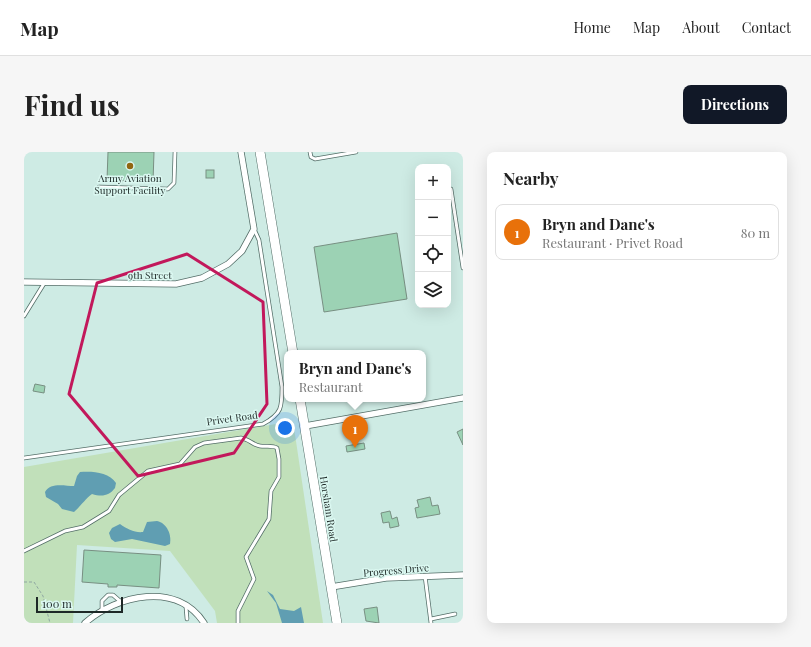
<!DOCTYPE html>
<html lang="en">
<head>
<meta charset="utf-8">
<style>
	body { margin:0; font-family:"Playfair Display",serif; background:#f6f6f6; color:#222 }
	.controls { position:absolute; right:12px; top:12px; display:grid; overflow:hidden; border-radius:8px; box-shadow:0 4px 16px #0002 }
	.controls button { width:36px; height:36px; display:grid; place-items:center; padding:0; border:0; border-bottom:1px solid #e0e0e0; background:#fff; color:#222; font:20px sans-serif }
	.scale { position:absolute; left:12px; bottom:10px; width:87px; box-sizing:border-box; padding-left:4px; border:2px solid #1e2927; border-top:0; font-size:11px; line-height:14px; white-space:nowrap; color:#1e2927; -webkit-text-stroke:3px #dbf8f1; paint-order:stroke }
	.you { position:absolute; left:261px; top:276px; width:14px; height:14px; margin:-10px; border:3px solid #fff; border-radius:50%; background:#1a73e8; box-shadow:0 0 0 6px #1a73e833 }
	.badge { display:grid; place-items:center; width:26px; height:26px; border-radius:50%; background:#111827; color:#fff; font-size:13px; font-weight:700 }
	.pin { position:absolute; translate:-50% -33px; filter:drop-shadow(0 1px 2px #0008) }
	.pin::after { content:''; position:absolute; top:21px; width:14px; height:12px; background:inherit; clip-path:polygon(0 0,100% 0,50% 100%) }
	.popup { position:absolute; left:260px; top:198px; width:142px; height:52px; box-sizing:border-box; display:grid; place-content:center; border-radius:8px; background:#fff; filter:drop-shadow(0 1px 3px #0005); font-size:13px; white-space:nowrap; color:#767676 }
	.popup b { font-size:15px; color:#222 }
	.popup::after { content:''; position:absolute; left:50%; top:100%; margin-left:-8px; border:8px solid transparent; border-top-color:#fff }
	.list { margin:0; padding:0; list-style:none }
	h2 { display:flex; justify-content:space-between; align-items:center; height:52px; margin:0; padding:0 16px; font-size:17px }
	h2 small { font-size:13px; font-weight:400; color:#767676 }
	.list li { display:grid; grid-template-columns:26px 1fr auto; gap:12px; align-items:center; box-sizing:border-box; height:56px; margin:0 8px 8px; padding:0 8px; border:1px solid #e0e0e0; border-radius:8px }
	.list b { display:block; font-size:15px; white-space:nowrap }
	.list p { margin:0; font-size:13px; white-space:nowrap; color:#767676 }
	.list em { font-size:13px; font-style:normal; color:#767676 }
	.icon { flex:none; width:22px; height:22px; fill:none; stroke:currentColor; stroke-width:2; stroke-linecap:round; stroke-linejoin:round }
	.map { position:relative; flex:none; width:439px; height:471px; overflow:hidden; border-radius:8px }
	header { display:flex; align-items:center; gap:24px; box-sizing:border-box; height:56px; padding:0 20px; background:#fff; border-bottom:1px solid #e0e0e0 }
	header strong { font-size:19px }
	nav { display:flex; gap:22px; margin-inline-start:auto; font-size:14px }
	.intro { display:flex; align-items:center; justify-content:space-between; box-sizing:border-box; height:96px; padding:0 24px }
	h1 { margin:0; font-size:28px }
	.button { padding:10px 18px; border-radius:8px; background:#111827; color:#fff; font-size:14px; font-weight:700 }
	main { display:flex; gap:24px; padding:0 24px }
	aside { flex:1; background:#fff; border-radius:8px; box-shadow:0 4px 16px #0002 }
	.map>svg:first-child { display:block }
</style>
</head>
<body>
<header>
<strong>Map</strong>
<nav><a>Home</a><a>Map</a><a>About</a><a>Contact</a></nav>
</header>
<div class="intro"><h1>Find us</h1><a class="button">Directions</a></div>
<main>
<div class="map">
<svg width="439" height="471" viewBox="0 0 439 471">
	<rect width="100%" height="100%" fill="#ceebe4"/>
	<polygon fill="#c1e0ba" points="269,269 299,471 193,471 191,459 146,399 53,393 49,471 0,471 0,315"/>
	<g fill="#609eb2">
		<path d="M 56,320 C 68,319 85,320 92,331 L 91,336 C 85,344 78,345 68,342 C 62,346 56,355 50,360 L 38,357 L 34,352 L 22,345 L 21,340 C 26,330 41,334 50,334 L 53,324 Z"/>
		<path d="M 133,369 C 143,371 148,383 146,392 L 141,394 L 108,387 L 91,390 L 87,387 L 85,381 L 88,376 L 96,372 C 103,377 111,381 119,380 L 123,370 Z"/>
		<polygon points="243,439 249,443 256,457 270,459 277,455 280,471 258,471 252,451"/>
	</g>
	<g fill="#9cd2b4" stroke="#788f82">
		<polygon points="84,0 130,0 129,30 83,28"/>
		<rect x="182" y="18" width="8" height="8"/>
		<polygon points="373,81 383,147 300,160 290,95"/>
		<polygon points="11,232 21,234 20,241 9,239"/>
		<polygon points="439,277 439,293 433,280"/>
		<polygon points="340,291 341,297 323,300 322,294"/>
		<polygon points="406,345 408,354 414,353 416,362 393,366 391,356 395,355 393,348"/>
		<polygon points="366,359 368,367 373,365 375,374 366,376 365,370 359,371 357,361"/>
		<polygon points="60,398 137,403 135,436 93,433 93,435 84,435 84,432 58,430"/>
		<polygon points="353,455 355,471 342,469 340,457"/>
	</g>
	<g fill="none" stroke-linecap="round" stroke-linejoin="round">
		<defs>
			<g id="lane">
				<polyline points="286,0 287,5 291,7 332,0"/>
				<polyline points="75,35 144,37 150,31 151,0"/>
				<polyline points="427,37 439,116"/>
				<polyline points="0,164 21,130"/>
				<path d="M 0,306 L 239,272 C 258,262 258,255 258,235 L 235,88 L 230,77"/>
				<path d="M 0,399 L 41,379 L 59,375 L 85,359 L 95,343 L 124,319 L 156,312 L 171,295 L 180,291 L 217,286 C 225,287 229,293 236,294 C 242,295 248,293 253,296 L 255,307 L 255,325 L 247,339 L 245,367 L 222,405 L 230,427 L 214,459 L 214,471"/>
				<polyline points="401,424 407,471"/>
				<polyline points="162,455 163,467"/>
				<polyline points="78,458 78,449 84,443 89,443 97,450"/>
				<polyline points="407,467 431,462"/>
			</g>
			<g id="street">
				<polyline points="0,130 152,132 178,126 204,112 218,99 230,77 217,0"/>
				<polyline points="281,274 439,246"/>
				<polyline points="307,435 362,426 439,423"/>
				<path d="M 61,471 C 93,443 153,429 180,471"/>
			</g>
			<g id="primary">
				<polyline points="236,0 269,201"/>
				<polyline points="276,247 313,471"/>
			</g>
		</defs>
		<use href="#lane" stroke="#546e68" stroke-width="4.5"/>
		<use href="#street" stroke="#546e68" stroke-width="7"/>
		<use href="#primary" stroke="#546e68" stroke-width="10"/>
		<polyline stroke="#8fa6a1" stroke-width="1" stroke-dasharray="3 2" stroke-linecap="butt" points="0,430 10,430 19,444 26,471"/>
		<use href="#lane" stroke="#fff" stroke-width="3"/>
		<use href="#street" stroke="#fff" stroke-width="5.5"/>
		<use href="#primary" stroke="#fff" stroke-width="9"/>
	</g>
	<path fill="none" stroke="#c2185b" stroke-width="3" stroke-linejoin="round" d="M 163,102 L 239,150 L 243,252 L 210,301 L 114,324 L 45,242 L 73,131 Z"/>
	<circle fill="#916710" stroke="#dbf8f1" stroke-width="1.5" cx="106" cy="14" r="4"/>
	<g text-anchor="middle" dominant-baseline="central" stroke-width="3" stroke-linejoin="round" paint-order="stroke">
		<g font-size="10" fill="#1e2927" stroke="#dbf8f1">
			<text x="106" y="26">Army Aviation<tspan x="106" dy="12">Support Facility</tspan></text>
		</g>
		<g font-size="10" fill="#1e2927" stroke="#dbf8f1">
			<text x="126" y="123">9th Street</text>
			<text transform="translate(208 266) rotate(-8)">Privet Road</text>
			<text transform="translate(305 357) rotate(81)">Horsham Road</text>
			<text transform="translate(372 418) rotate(-5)">Progress Drive</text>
		</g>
	</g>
</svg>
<div class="controls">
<button>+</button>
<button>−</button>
<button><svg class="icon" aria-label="locate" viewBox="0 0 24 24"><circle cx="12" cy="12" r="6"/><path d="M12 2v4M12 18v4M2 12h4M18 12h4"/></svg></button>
<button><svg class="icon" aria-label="layers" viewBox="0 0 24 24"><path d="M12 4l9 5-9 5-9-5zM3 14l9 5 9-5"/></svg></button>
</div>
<div class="scale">100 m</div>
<div class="you"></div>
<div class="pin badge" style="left:331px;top:296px;background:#e8710a">1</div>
<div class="popup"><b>Bryn and Dane's</b>Restaurant</div>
</div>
<aside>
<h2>Nearby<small></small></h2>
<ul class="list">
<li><span class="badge" style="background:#e8710a">1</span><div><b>Bryn and Dane's</b><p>Restaurant · Privet Road</p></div><em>80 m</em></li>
</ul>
</aside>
</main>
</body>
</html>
